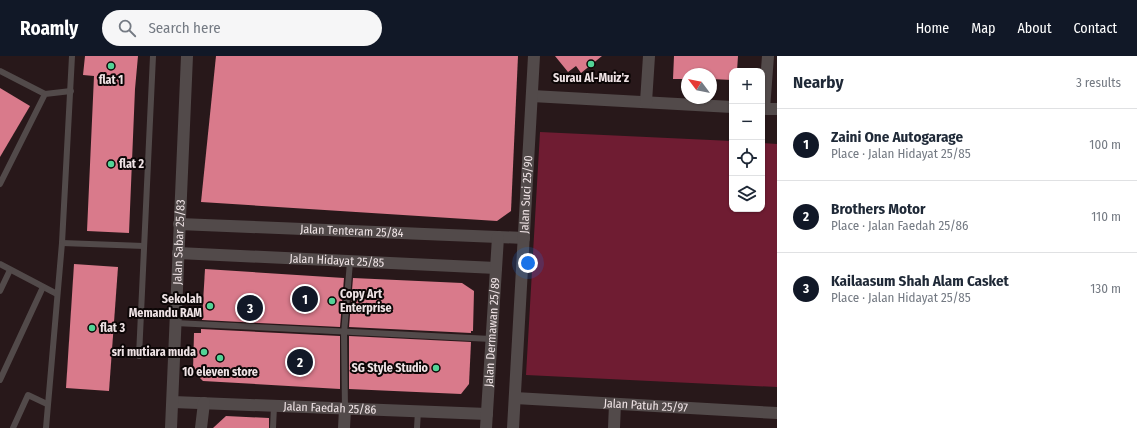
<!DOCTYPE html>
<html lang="en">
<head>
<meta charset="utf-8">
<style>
	body { margin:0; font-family:"Fira Sans Condensed",sans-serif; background:#f6f6f7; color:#1f2937 }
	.controls { position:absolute; right:12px; top:12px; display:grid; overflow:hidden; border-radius:8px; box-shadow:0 1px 3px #0004 }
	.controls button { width:36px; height:36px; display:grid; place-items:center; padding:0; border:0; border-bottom:1px solid #e0e1e3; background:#fff; color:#1f2937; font:20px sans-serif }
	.compass { position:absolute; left:681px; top:12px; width:36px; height:36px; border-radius:50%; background:#fff; box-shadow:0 1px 3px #0004; rotate:302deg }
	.you { position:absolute; left:528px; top:207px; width:14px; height:14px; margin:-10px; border:3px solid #fff; border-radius:50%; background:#1a73e8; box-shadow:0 0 0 6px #1a73e833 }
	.badge { display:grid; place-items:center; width:26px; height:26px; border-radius:50%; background:#111827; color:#fff; font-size:13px; font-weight:700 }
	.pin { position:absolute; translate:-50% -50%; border:2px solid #fff; box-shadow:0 1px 4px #0006 }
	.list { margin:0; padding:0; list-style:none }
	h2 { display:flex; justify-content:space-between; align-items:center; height:52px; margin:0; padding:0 16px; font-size:17px }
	h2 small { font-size:13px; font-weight:400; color:#747a83 }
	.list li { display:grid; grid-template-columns:26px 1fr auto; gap:12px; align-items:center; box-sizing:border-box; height:72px; padding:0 16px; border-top:1px solid #e0e1e3 }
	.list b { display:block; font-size:15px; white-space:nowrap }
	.list p { margin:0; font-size:13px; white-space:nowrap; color:#747a83 }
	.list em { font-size:13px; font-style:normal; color:#747a83 }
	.icon { flex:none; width:22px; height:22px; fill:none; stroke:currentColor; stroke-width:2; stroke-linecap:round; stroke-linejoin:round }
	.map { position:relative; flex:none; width:777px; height:372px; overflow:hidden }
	header { display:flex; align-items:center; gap:24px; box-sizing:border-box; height:56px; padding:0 20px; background:#111827; color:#fff }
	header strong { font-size:19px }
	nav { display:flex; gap:22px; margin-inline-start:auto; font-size:14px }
	.search { width:280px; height:36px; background:#f6f6f7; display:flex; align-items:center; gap:10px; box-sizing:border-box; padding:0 14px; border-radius:22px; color:#747a83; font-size:15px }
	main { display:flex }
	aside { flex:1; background:#fff }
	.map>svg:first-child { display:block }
</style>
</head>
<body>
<header>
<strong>Roamly</strong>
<div class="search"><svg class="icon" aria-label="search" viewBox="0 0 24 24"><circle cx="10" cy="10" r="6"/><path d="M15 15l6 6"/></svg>Search here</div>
<nav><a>Home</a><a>Map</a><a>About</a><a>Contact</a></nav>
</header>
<main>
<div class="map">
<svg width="777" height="372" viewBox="0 0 777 372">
	<rect width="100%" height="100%" fill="#28181a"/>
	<polygon fill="#6f1c32" points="540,76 732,85 732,153 762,153 762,87 777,88 777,331 526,319"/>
	<g fill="#d97a8b">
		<polygon points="85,0 138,0 135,33 129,177 87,175 94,20 83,19"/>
		<polygon points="216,0 518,0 511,155 497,165 201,146"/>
		<polygon points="555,0 602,0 581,17 576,10 568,16"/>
		<polygon points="674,0 738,0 737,15 732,15 732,24 711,23 711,18 687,18 687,23 673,23"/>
		<polygon points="0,32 30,50 0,101"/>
		<polygon points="74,208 118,211 109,335 66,332"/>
		<polygon points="205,213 344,222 340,271 202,264"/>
		<polygon points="353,222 462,227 474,235 473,275 471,275 471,277 349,271"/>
		<polygon points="201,273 340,280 340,333 203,325 193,315 194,277 201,277"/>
		<polygon points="349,280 471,286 469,328 461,338 349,333"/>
		<polygon points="226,360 269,362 269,372 213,372"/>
	</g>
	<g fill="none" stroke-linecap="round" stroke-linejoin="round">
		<g stroke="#524a4a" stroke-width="6">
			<polyline points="0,15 45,38"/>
			<polyline points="0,128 45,38 71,35"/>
			<polyline points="62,187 144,190"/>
			<polyline points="0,208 57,238"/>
			<polyline points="0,235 10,214"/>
			<polyline points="175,267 491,283"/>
			<polyline points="139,300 153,0"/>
			<polyline points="0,324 43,231"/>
			<polyline points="345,353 344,277 350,206"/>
			<polyline points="13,372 28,339 47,348"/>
			<polyline points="46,372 62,187 72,0"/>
			<polyline points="273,372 274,350"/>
			<polyline points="417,372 418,355"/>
		</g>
		<g stroke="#524a4a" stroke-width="12">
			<polyline points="532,40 732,51"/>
			<polyline points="646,46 649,0"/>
			<polyline points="762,53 777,53"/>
			<polyline points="764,53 768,0"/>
			<path id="s1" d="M 179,168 L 524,182"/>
			<path id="s2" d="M 178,197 L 496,212"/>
			<path id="s3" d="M 515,342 L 777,357"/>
			<path id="s4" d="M 173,346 L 487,358"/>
			<path id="s5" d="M 171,372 L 187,0"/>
			<polyline points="201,372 204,347"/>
			<polyline points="344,372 345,353"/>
			<path id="s6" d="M 486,372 L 498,181"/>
			<path id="s7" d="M 513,372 L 534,0"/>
			<polyline points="614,372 615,348"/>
		</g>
	</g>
	<g fill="#53d396" stroke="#0c0606" stroke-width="1.5">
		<circle cx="591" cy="8" r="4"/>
		<circle cx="111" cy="10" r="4"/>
		<circle cx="111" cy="108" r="4"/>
		<circle cx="332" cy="245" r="4"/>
		<circle cx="210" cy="250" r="4"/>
		<circle cx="92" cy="272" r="4"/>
		<circle cx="204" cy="296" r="4"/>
		<circle cx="220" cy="302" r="4"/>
		<circle cx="436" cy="312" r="4"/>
	</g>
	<g text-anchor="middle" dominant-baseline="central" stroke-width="4" stroke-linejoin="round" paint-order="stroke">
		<g font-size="12" font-weight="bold" fill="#efe3e5" stroke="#0c0606">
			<text x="591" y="22">Surau Al-Muiz'z</text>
			<text x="111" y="24">flat 1</text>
			<text x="119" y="108" text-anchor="start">flat 2</text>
			<text x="340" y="238" text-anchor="start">Copy Art<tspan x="340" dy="14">Enterprise</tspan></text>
			<text x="202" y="243" text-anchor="end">Sekolah<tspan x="202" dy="14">Memandu RAM</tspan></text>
			<text x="100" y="272" text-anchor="start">flat 3</text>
			<text x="196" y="296" text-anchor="end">sri mutiara muda</text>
			<text x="428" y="312" text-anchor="end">SG Style Studio</text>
			<text x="220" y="316">10 eleven store</text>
		</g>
		<g font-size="12" fill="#efe3e5" stroke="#0c0606">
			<text stroke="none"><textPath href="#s7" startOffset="234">Jalan Suci 25/90</textPath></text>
			<text stroke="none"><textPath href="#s1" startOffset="173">Jalan Tenteram 25/84</textPath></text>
			<text stroke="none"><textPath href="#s5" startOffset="186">Jalan Sabar 25/83</textPath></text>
			<text stroke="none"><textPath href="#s2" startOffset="159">Jalan Hidayat 25/85</textPath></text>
			<text stroke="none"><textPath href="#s6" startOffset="96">Jalan Dermawan 25/89</textPath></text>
			<text stroke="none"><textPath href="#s3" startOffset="131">Jalan Patuh 25/97</textPath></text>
			<text stroke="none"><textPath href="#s4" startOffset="157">Jalan Faedah 25/86</textPath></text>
		</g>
	</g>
</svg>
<div class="controls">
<button>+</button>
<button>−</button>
<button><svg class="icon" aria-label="locate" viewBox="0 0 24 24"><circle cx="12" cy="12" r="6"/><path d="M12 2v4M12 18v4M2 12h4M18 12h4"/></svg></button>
<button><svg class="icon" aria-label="layers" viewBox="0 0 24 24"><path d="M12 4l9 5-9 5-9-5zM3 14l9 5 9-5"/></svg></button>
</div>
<svg class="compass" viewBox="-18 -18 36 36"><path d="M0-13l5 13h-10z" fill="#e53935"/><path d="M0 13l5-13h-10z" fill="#747a83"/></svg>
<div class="you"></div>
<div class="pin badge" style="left:305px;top:243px">1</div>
<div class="pin badge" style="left:300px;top:306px">2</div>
<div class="pin badge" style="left:250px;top:252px">3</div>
</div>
<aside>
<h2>Nearby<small>3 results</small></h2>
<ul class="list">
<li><span class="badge">1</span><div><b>Zaini One Autogarage</b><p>Place · Jalan Hidayat 25/85</p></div><em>100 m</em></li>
<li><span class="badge">2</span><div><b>Brothers Motor</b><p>Place · Jalan Faedah 25/86</p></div><em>110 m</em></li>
<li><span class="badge">3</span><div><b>Kailaasum Shah Alam Casket</b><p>Place · Jalan Hidayat 25/85</p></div><em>130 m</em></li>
</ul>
</aside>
</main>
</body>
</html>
